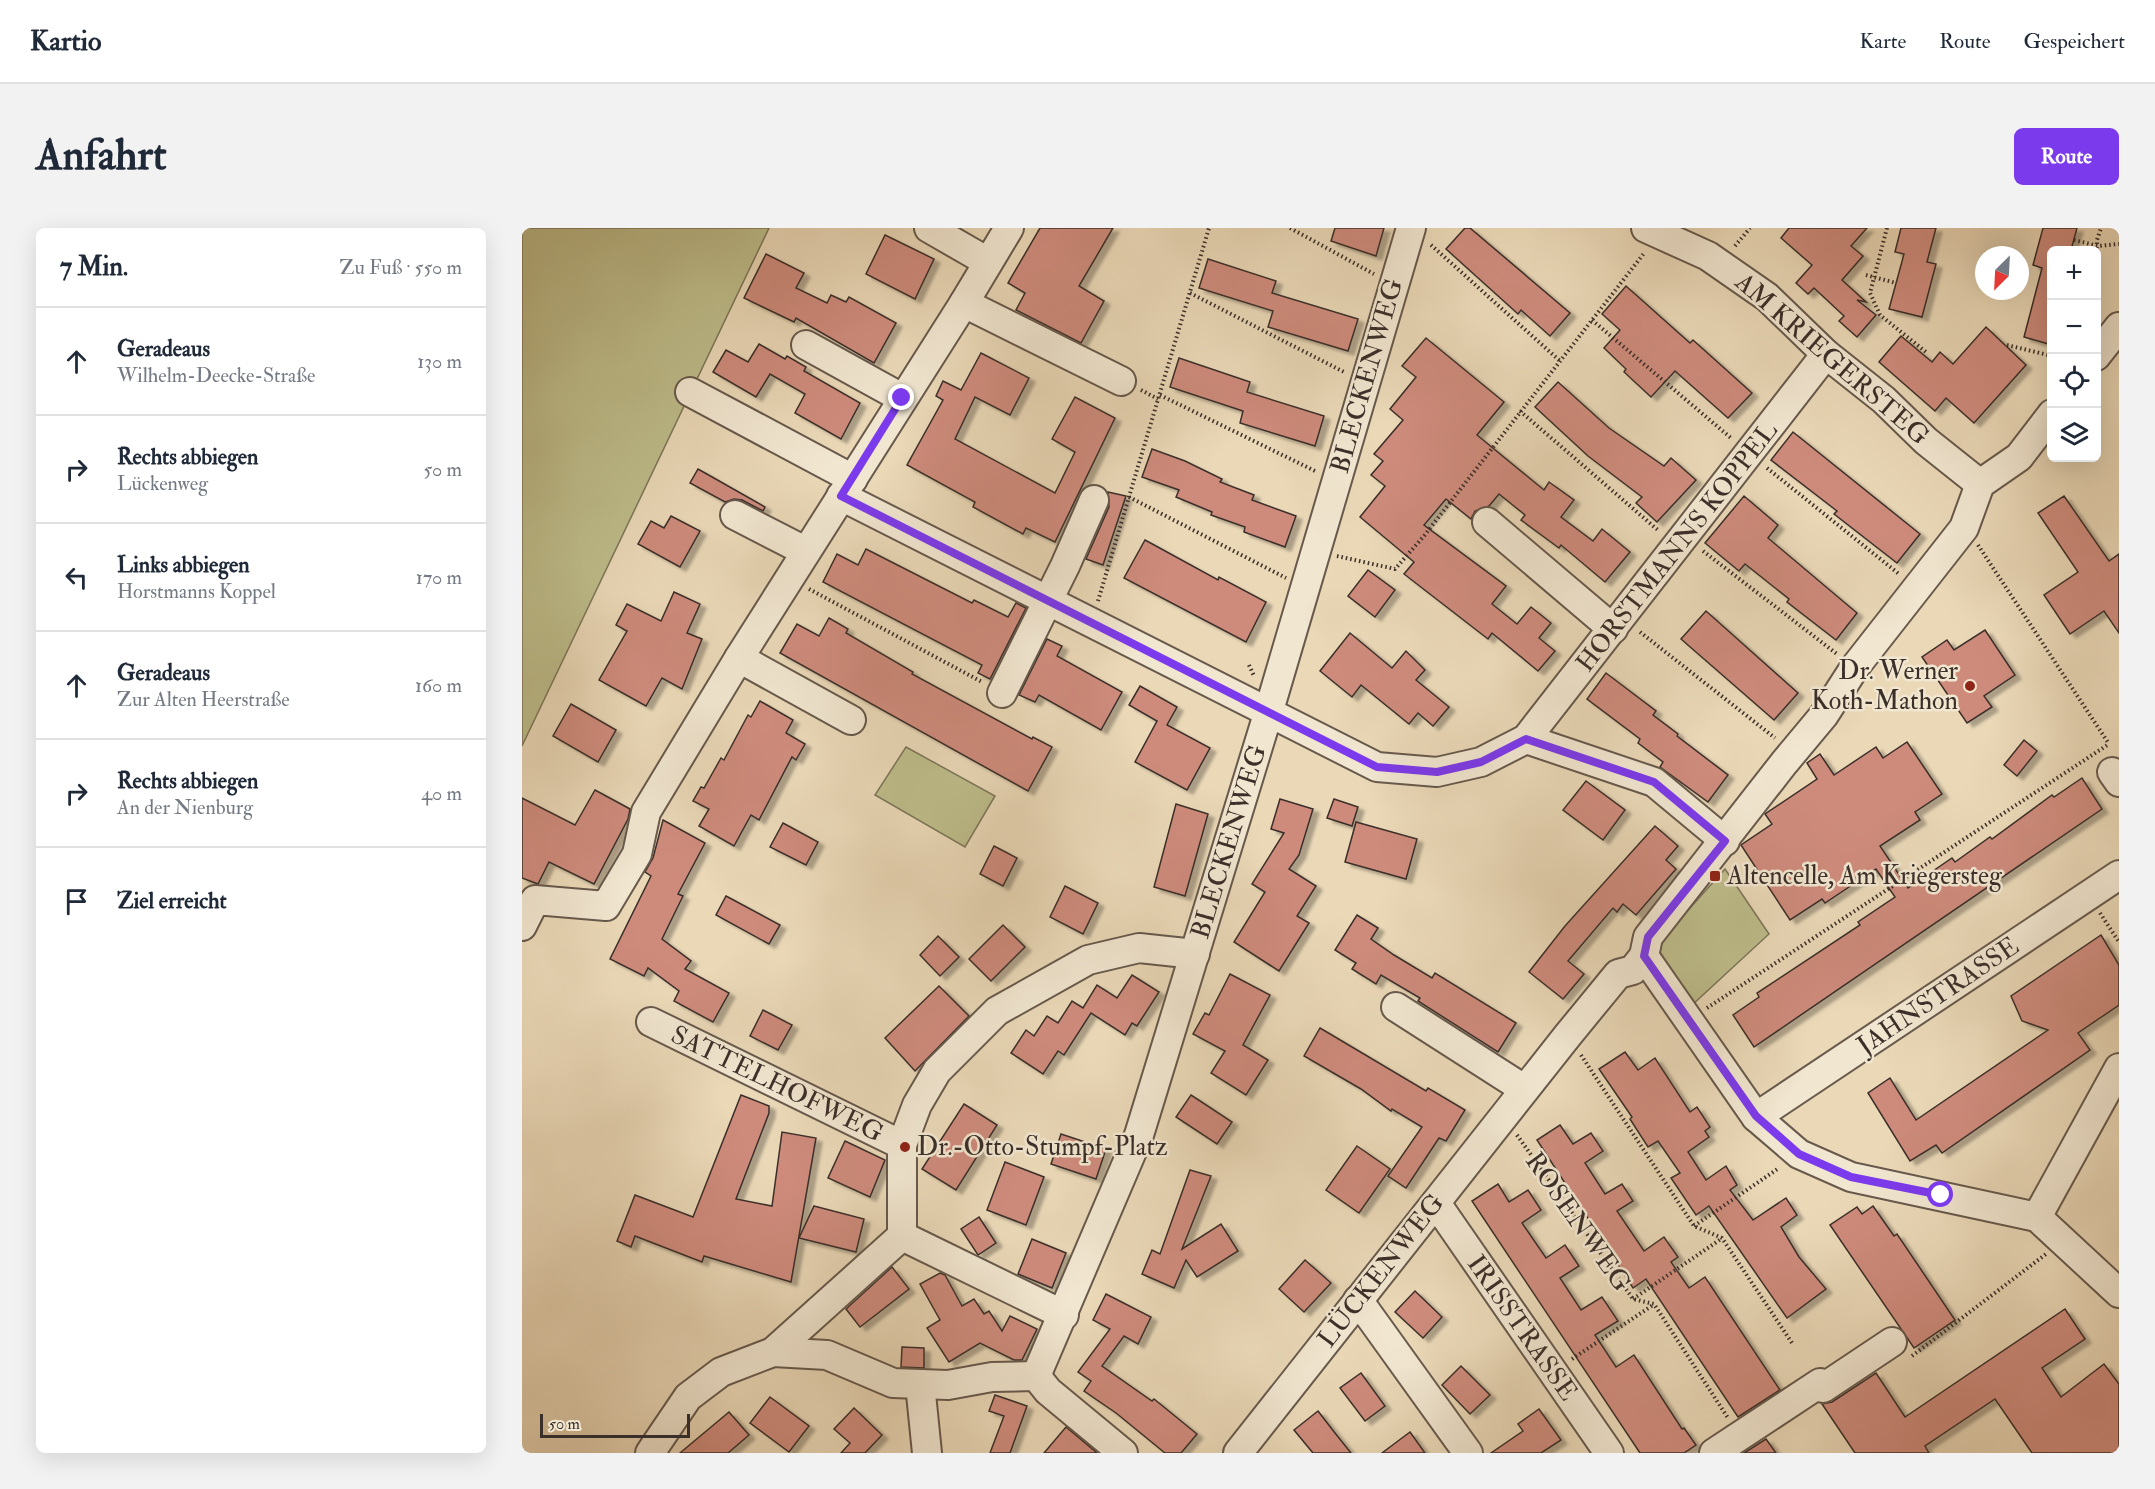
<!DOCTYPE html>
<html lang="de">
<head>
<meta charset="utf-8">
<style>
	body { margin:0; font-family:"IM FELL Double Pica",serif; background:#f2f2f3; color:#1f2937 }
	.controls { position:absolute; right:18px; top:18px; display:grid; overflow:hidden; border-radius:9px; box-shadow:0 6px 24px #0002 }
	.controls button { width:54px; height:54px; display:grid; place-items:center; padding:0; border:0; border-bottom:2px solid #e0e1e3; background:#fff; color:#1f2937; font:30px sans-serif }
	.compass { position:absolute; left:1453px; top:18px; width:54px; height:54px; border-radius:50%; background:#fff; box-shadow:0 6px 24px #0002; rotate:204deg }
	.scale { position:absolute; left:18px; bottom:15px; width:150px; box-sizing:border-box; padding-left:6px; border:3px solid #3b2f29; border-top:0; font-size:16px; line-height:21px; white-space:nowrap; color:#3b2f29; -webkit-text-stroke:4px #f1e6d0; paint-order:stroke }
	.stop { position:absolute; width:18px; height:18px; margin:-14px; border:4px solid #7c3aed; border-radius:50%; background:#fff }
	.stop.end { background:#7c3aed; border-color:#fff; box-shadow:0 2px 6px #0008 }
	.list { margin:0; padding:0; list-style:none }
	h2 { display:flex; justify-content:space-between; align-items:center; height:78px; margin:0; padding:0 24px; font-size:26px }
	h2 small { font-size:20px; font-weight:400; color:#747a83 }
	.list li { display:grid; grid-template-columns:39px 1fr auto; gap:18px; align-items:center; box-sizing:border-box; height:108px; padding:0 24px; border-top:2px solid #e0e1e3 }
	.list b { display:block; font-size:22px; white-space:nowrap }
	.list p { margin:0; font-size:20px; white-space:nowrap; color:#747a83 }
	.list em { font-size:20px; font-style:normal; color:#747a83 }
	.icon { flex:none; width:33px; height:33px; fill:none; stroke:currentColor; stroke-width:2; stroke-linecap:round; stroke-linejoin:round }
	.map { position:relative; flex:none; width:1597px; height:1225px; overflow:hidden; border-radius:9px }
	header { display:flex; align-items:center; gap:36px; box-sizing:border-box; height:84px; padding:0 30px; background:#fff; border-bottom:2px solid #e0e1e3 }
	header strong { font-size:28px }
	nav { display:flex; gap:33px; margin-inline-start:auto; font-size:21px }
	.intro { display:flex; align-items:center; justify-content:space-between; box-sizing:border-box; height:144px; padding:0 36px }
	h1 { margin:0; font-size:42px }
	.button { padding:15px 27px; border-radius:9px; background:#7c3aed; color:#fff; font-size:21px; font-weight:700 }
	main { display:flex; gap:36px; padding:0 36px }
	aside { flex:1; background:#fff; border-radius:9px; box-shadow:0 6px 24px #0002 }
	.map>svg:first-child { display:block }
</style>
</head>
<body>
<header>
<strong>Kartio</strong>
<nav><a>Karte</a><a>Route</a><a>Gespeichert</a></nav>
</header>
<div class="intro"><h1>Anfahrt</h1><a class="button">Route</a></div>
<main>
<aside>
<h2>7 Min.<small>Zu Fuß · 550 m</small></h2>
<ul class="list">
<li><svg class="icon" aria-label="ahead" viewBox="0 0 24 24"><path d="M12 20V5M6 11l6-6 6 6"/></svg><div><b>Geradeaus</b><p>Wilhelm-Deecke-Straße</p></div><em>130 m</em></li>
<li><svg class="icon" aria-label="right" viewBox="0 0 24 24"><path d="M7 20v-9h11M14 6l5 5-5 5"/></svg><div><b>Rechts abbiegen</b><p>Lückenweg</p></div><em>50 m</em></li>
<li><svg class="icon" aria-label="left" viewBox="0 0 24 24"><path d="M17 20v-9H6M10 6l-5 5 5 5"/></svg><div><b>Links abbiegen</b><p>Horstmanns Koppel</p></div><em>170 m</em></li>
<li><svg class="icon" aria-label="ahead" viewBox="0 0 24 24"><path d="M12 20V5M6 11l6-6 6 6"/></svg><div><b>Geradeaus</b><p>Zur Alten Heerstraße</p></div><em>160 m</em></li>
<li><svg class="icon" aria-label="right" viewBox="0 0 24 24"><path d="M7 20v-9h11M14 6l5 5-5 5"/></svg><div><b>Rechts abbiegen</b><p>An der Nienburg</p></div><em>40 m</em></li>
<li><svg class="icon" aria-label="arrive" viewBox="0 0 24 24"><path d="M6 21V4h12l-3 4 3 4H6"/></svg><div><b>Ziel erreicht</b></div></li>
</ul>
</aside>
<div class="map">
<svg width="1597" height="1225" viewBox="0 0 1597 1225">
	<defs>
		<filter id="shadow"><feDropShadow dx="6" dy="4" stdDeviation="1.5" flood-color="#0004"/></filter>
	</defs>
	<rect width="100%" height="100%" fill="#ead8b7"/>
	<filter id="stains"><feTurbulence type="fractalNoise" baseFrequency=".00333" numOctaves="4"/><feColorMatrix values="0 0 0 0 .2 0 0 0 0 .09 0 0 0 0 .02 0 0 0 .5 -.17"/></filter>
	<radialGradient id="worn" r=".72"><stop offset=".6" stop-color="#630" stop-opacity="0"/><stop offset="1" stop-color="#630" stop-opacity=".3"/></radialGradient>
	<g fill="#bdbc8a" stroke="#7c765a" stroke-width="1.5">
		<polygon points="0,0 247,0 0,518"/>
		<polygon points="384,519 473,568 443,619 353,567"/>
		<polygon points="1203,641 1247,706 1170,777 1133,719"/>
	</g>
	<g fill="#ce8b7b" stroke="#3b2f29" stroke-width="1.5" filter="url(#shadow)">
		<polygon points="518,0 591,0 557,58 582,73 559,115 494,82 503,65 486,55"/>
		<polygon points="813,0 862,0 854,28 809,13"/>
		<polygon points="943,0 948,0 1048,85 1028,108 999,82 996,86 924,21"/>
		<polygon points="1267,0 1345,0 1329,18 1341,28 1320,52 1344,74 1335,72 1354,87 1335,109 1317,93 1322,88 1292,60 1286,66 1274,55 1290,37 1259,10"/>
		<polygon points="1379,0 1414,0 1405,34 1414,36 1400,89 1367,81 1382,26 1373,24"/>
		<polygon points="1521,0 1555,0 1549,22 1530,22 1530,117 1502,109 1520,40 1511,37"/>
		<polygon points="363,7 412,31 393,71 344,46"/>
		<polygon points="244,26 282,45 274,60 305,75 309,67 324,74 327,69 374,95 352,135 274,90 272,94 222,70"/>
		<polygon points="686,31 754,53 750,65 836,91 826,123 746,99 751,83 677,60"/>
		<polygon points="1104,58 1168,115 1171,112 1230,165 1206,190 1153,143 1129,169 1102,144 1104,141 1082,120 1098,102 1080,86"/>
		<polygon points="1464,99 1504,137 1452,195 1424,170 1413,183 1357,134 1379,108 1410,134 1418,124 1431,136"/>
		<polygon points="904,110 982,174 955,207 1022,262 1027,254 1052,272 1039,289 1071,313 1080,301 1108,324 1083,354 1039,317 1037,320 999,292 1003,287 977,266 967,278 953,283 949,291 924,271 902,297 984,358 970,376 995,396 1009,379 1029,395 1017,410 1033,423 1016,443 970,405 966,411 882,346 892,334 838,289 863,258 849,247 861,233 852,226 881,192 868,181 894,149 880,138"/>
		<polygon points="237,116 263,131 265,128 284,139 282,143 338,175 319,211 273,185 283,166 248,146 234,169 191,144 204,122 226,134"/>
		<polygon points="459,125 507,150 488,187 453,169 433,211 533,265 553,224 530,211 553,169 593,190 533,314 504,300 501,306 451,279 453,274 385,237 421,172 414,168 421,153 439,162"/>
		<polygon points="657,130 728,154 725,164 802,188 793,218 718,195 721,183 648,159"/>
		<polygon points="1036,154 1087,200 1142,238 1149,230 1174,252 1135,294 1114,275 1120,269 1066,228 1013,179"/>
		<polygon points="1271,204 1398,306 1375,335 1312,286 1315,283 1249,232"/>
		<polygon points="630,221 663,233 700,251 698,254 732,267 730,272 774,288 763,319 722,304 723,299 689,287 690,284 654,269 657,262 620,249"/>
		<polygon points="176,241 243,279 241,283 220,272 212,271 203,274 168,255"/>
		<polygon points="586,264 604,268 581,337 564,331 587,279"/>
		<polygon points="1222,268 1256,297 1246,310 1335,385 1314,412 1265,374 1267,371 1223,336 1217,343 1183,315"/>
		<polygon points="1542,268 1587,333 1597,326 1597,405 1582,383 1548,406 1522,367 1556,344 1516,285"/>
		<polygon points="149,288 178,303 158,339 116,316 129,293 142,300"/>
		<polygon points="623,312 696,352 697,349 744,374 724,414 602,350"/>
		<polygon points="344,321 450,375 452,372 486,389 494,375 504,380 468,451 456,445 460,437 301,354 315,326 336,337"/>
		<polygon points="846,342 873,362 853,389 826,368"/>
		<polygon points="152,364 178,376 165,405 180,411 160,461 140,450 124,478 77,452 105,403 94,397 105,376 139,393"/>
		<polygon points="1184,383 1276,465 1252,492 1159,411"/>
		<polygon points="307,390 326,401 324,405 391,444 390,446 510,511 511,509 530,519 506,563 258,425 275,396 297,408"/>
		<polygon points="1463,402 1493,447 1462,468 1470,479 1445,495 1400,429 1425,412 1432,422"/>
		<polygon points="828,405 870,440 884,423 903,442 894,452 927,479 911,498 896,485 887,496 839,457 830,469 798,443"/>
		<polygon points="525,411 540,418 535,428 600,464 579,502 517,467 513,474 497,467"/>
		<polygon points="1084,445 1134,483 1131,487 1156,506 1155,508 1206,547 1186,574 1138,539 1141,534 1116,515 1118,511 1065,471"/>
		<polygon points="618,458 655,479 645,497 688,520 665,562 613,534 635,493 607,477"/>
		<polygon points="238,473 271,492 264,505 283,516 274,532 270,529 237,592 229,587 212,618 177,598 187,581 171,573 179,559 182,560 199,530 202,532 226,487 229,489"/>
		<polygon points="49,476 94,502 76,534 31,508"/>
		<polygon points="1502,512 1515,523 1495,548 1482,537"/>
		<polygon points="1385,514 1420,566 1393,584 1398,592 1358,618 1386,660 1430,630 1433,634 1468,609 1470,611 1530,567 1532,569 1560,550 1580,581 1232,819 1211,787 1237,769 1235,765 1338,697 1336,694 1373,669 1354,641 1303,675 1300,671 1268,692 1219,617 1250,596 1243,586 1295,551 1285,535 1298,526 1312,547 1354,519 1361,530"/>
		<polygon points="1064,553 1103,582 1081,612 1041,582"/>
		<polygon points="73,562 108,581 106,591 72,656 27,634 16,656 0,650 0,570 53,597"/>
		<polygon points="758,571 791,581 777,627 767,641 794,658 775,688 787,695 757,743 712,714 743,664 730,656 762,605 749,601"/>
		<polygon points="812,571 836,579 830,598 805,590"/>
		<polygon points="654,576 686,586 663,668 632,659"/>
		<polygon points="141,592 183,615 156,666 161,668 140,711 169,733 163,741 207,765 191,794 152,773 157,763 126,740 122,748 88,731 129,648 123,644 131,630"/>
		<polygon points="834,594 895,611 884,651 823,634"/>
		<polygon points="261,595 296,614 284,637 248,619"/>
		<polygon points="1133,598 1156,618 1144,632 1154,641 1114,687 1101,676 1095,684 1091,680 1046,733 1062,746 1041,771 1007,744 1043,698"/>
		<polygon points="472,618 495,630 481,658 458,646"/>
		<polygon points="543,658 576,675 561,706 528,689"/>
		<polygon points="204,668 258,697 247,716 194,687"/>
		<polygon points="835,687 856,700 849,711 872,727 910,750 913,745 994,795 976,824 896,773 898,770 859,747 854,756 830,741 834,735 813,722"/>
		<polygon points="481,697 503,719 469,753 447,731"/>
		<polygon points="1579,707 1597,737 1597,777 1556,805 1568,822 1420,925 1414,917 1388,933 1346,865 1368,850 1394,892 1526,802 1500,793 1489,768"/>
		<polygon points="416,708 437,729 418,748 398,727"/>
		<polygon points="708,746 748,767 721,817 746,832 724,867 689,845 703,823 671,806 683,785 687,787"/>
		<polygon points="610,747 637,764 615,798 610,795 603,807 569,785 542,827 536,823 521,846 489,825 504,802 512,808 525,788 536,795 550,773 561,780 575,757 595,770"/>
		<polygon points="417,758 447,788 393,843 363,810"/>
		<polygon points="241,782 270,797 256,822 228,808"/>
		<polygon points="798,800 904,863 906,860 943,882 924,913 917,910 884,960 866,948 900,899 870,881 869,883 839,861 782,828"/>
		<polygon points="1103,824 1116,842 1133,830 1168,884 1175,879 1188,899 1183,903 1187,909 1166,924 1184,952 1204,938 1215,957 1208,962 1231,992 1264,970 1275,987 1259,999 1277,1029 1304,1061 1265,1090 1187,978 1174,987 1149,950 1158,945 1136,913 1126,919 1108,891 1110,889 1077,841"/>
		<polygon points="219,867 247,878 247,885 214,971 250,978 260,904 294,910 269,1054 182,1028 180,1034 113,1008 109,1019 95,1013 113,967 171,989"/>
		<polygon points="669,867 710,894 695,916 654,889"/>
		<polygon points="442,876 475,897 434,962 400,941"/>
		<polygon points="1038,897 1051,916 1069,905 1081,923 1063,935 1083,966 1100,956 1111,973 1095,983 1122,1023 1142,1009 1156,1029 1149,1034 1167,1060 1183,1049 1258,1162 1216,1189 1124,1051 1111,1060 1015,912"/>
		<polygon points="539,906 584,921 574,951 529,936"/>
		<polygon points="323,913 363,932 348,969 306,950"/>
		<polygon points="835,918 868,941 837,985 804,962"/>
		<polygon points="483,934 522,949 504,997 465,982"/>
		<polygon points="668,942 689,948 660,1021 699,996 716,1023 675,1049 664,1032 652,1060 620,1046 630,1022 638,1026"/>
		<polygon points="976,956 987,974 1006,962 1019,982 1000,995 1024,1030 1043,1017 1057,1038 1038,1050 1059,1082 1080,1069 1096,1093 1073,1107 1094,1139 1112,1127 1160,1201 1162,1200 1174,1217 1162,1225 1118,1225 950,973"/>
		<polygon points="292,978 342,991 334,1024 277,1010"/>
		<polygon points="1351,978 1372,1008 1375,1006 1433,1092 1392,1120 1308,997 1335,979 1340,986"/>
		<polygon points="457,989 474,1015 456,1027 439,1001"/>
		<polygon points="510,1011 544,1025 530,1060 496,1046"/>
		<polygon points="783,1032 809,1055 782,1084 757,1061"/>
		<polygon points="370,1039 387,1061 338,1099 324,1081"/>
		<polygon points="418,1045 423,1047 440,1078 452,1071 462,1086 467,1083 480,1103 488,1088 515,1101 500,1132 492,1132 458,1115 427,1134 405,1100 418,1092 398,1056"/>
		<polygon points="893,1063 920,1089 901,1110 873,1084"/>
		<polygon points="584,1066 629,1089 616,1116 602,1108 580,1138 630,1173 632,1171 675,1206 659,1225 643,1225 594,1185 562,1163 569,1153 556,1144 588,1101 571,1092"/>
		<polygon points="1543,1081 1563,1111 1520,1140 1539,1169 1582,1136 1597,1156 1597,1225 1510,1225 1473,1171 1403,1218 1407,1225 1333,1225 1300,1176 1310,1174 1354,1145 1383,1189"/>
		<polygon points="380,1119 402,1120 402,1140 379,1139"/>
		<polygon points="939,1138 968,1167 948,1186 920,1157"/>
		<polygon points="839,1145 863,1178 843,1193 818,1160"/>
		<polygon points="473,1167 505,1178 488,1225 468,1225 482,1188 467,1183"/>
		<polygon points="248,1169 287,1198 267,1224 228,1195"/>
		<polygon points="332,1180 360,1207 343,1225 319,1225 328,1215 312,1201"/>
		<polygon points="1017,1181 1039,1212 1019,1225 969,1225 1001,1203 996,1196"/>
		<polygon points="796,1183 813,1205 829,1225 791,1225 772,1202"/>
		<polygon points="207,1184 227,1207 206,1225 158,1225"/>
		<polygon points="544,1199 575,1225 522,1225"/>
		<polygon points="888,1204 903,1225 860,1225"/>
		<polygon points="1244,1211 1254,1225 1222,1225"/>
	</g>
	<g fill="none" stroke-linecap="round" stroke-linejoin="round">
		<defs>
			<g id="minor">
				<polyline points="407,0 466,34"/>
				<polyline points="1124,0 1186,28 1245,69 1304,126 1362,172 1404,213 1458,256"/>
				<polyline points="442,75 487,0"/>
				<polyline points="284,117 380,170"/>
				<polyline points="1574,128 1597,99"/>
				<polyline points="168,164 331,251"/>
				<polyline points="319,268 855,539 915,544 959,534 1004,511 1304,126"/>
				<polyline points="213,287 283,323"/>
				<polyline points="965,294 1091,401"/>
				<polyline points="480,465 543,338 572,272"/>
				<polyline points="329,492 217,430 442,75 599,153"/>
				<polyline points="1004,511 1132,554 1203,613"/>
				<polyline points="1590,544 1597,554"/>
				<polyline points="0,698 13,672 84,678 115,626 124,584 217,430"/>
				<polyline points="1122,728 1234,889 1277,926 1329,949 1515,989 1597,1065"/>
				<polyline points="874,779 1002,861"/>
				<polyline points="129,794 380,917"/>
				<polyline points="1234,889 1597,647"/>
				<polyline points="914,975 1087,1225"/>
				<polyline points="1515,989 1597,840"/>
				<polyline points="380,1008 380,917 395,877 415,843 475,783 566,732 617,720 673,726"/>
				<polyline points="836,1072 946,1225"/>
				<polyline points="251,1124 305,1127 371,1155 426,1157 470,1149 514,1148"/>
				<polyline points="514,1148 617,907 746,486 889,0"/>
				<polyline points="514,1148 526,1163 601,1225"/>
				<polyline points="398,1156 405,1225"/>
				<polyline points="128,1225 166,1169 199,1144 251,1124 380,1008 542,1087"/>
				<polyline points="716,1225 1046,807 1096,746 1111,742 1122,728 1126,709 1262,535 1302,487 1333,439 1442,300 1458,256 1497,229 1530,186"/>
				<polyline points="1192,1225 1298,1155 1301,1160 1370,1114"/>
			</g>
		</defs>
		<use href="#minor" stroke="#67594c" stroke-width="32"/>
		<g stroke="#3b2f29" stroke-width="4" stroke-dasharray="1.5 3" stroke-linecap="butt">
			<polyline points="768,0 852,46"/>
			<polyline points="1365,0 1348,65 1358,87 1404,124"/>
			<polyline points="1552,12 1576,18 1597,16"/>
			<polyline points="909,17 1038,133"/>
			<polyline points="1213,18 1228,0"/>
			<polyline points="1574,43 1575,12 1579,0"/>
			<polyline points="1344,47 1374,55"/>
			<polyline points="668,65 822,144"/>
			<polyline points="1070,92 1209,210"/>
			<polyline points="1485,117 1530,128"/>
			<polyline points="619,162 636,171"/>
			<polyline points="638,167 793,243"/>
			<polyline points="998,183 1137,303"/>
			<polyline points="1245,240 1377,346"/>
			<polyline points="607,269 764,350"/>
			<polyline points="1456,317 1587,516"/>
			<polyline points="1181,323 1315,426"/>
			<polyline points="815,328 873,341 902,308 1123,24"/>
			<polyline points="287,361 460,454"/>
			<polyline points="576,373 687,0"/>
			<polyline points="1118,404 1253,510"/>
			<polyline points="727,437 732,448"/>
			<polyline points="1578,685 1597,714"/>
			<polyline points="1185,780 1587,516"/>
			<polyline points="1059,827 1172,998 1200,1010 1270,1115"/>
			<polyline points="995,907 1111,1071 1132,1076 1206,1190"/>
			<polyline points="1172,998 1257,940"/>
			<polyline points="1111,1071 1199,1011"/>
			<polyline points="1390,1128 1524,1026"/>
			<polyline points="1050,1131 1131,1077"/>
		</g>
		<use href="#minor" stroke="#f1e6d0" stroke-width="28"/>
	</g>
	<g fill="none" stroke-linecap="round" stroke-linejoin="round">
		<polyline stroke="#7c3aed" stroke-width="8" points="380,170 319,268 855,539 915,544 959,534 1004,511 1132,554 1203,613 1126,709 1122,728 1234,888 1277,926 1329,949 1419,967"/>
	</g>
	<g fill="#8f2418" stroke="#f1e6d0" stroke-width="2">
		<circle cx="1448" cy="458" r="6"/>
		<rect x="1187" y="642" width="12" height="12" rx="3"/>
		<circle cx="383" cy="919" r="6"/>
	</g>
	<g text-anchor="middle" dominant-baseline="central" stroke-width="5" stroke-linejoin="round" paint-order="stroke">
		<g font-size="26" fill="#3b2f29" stroke="#f1e6d0">
			<text transform="translate(1310 131) rotate(41)">AM KRIEGERSTEG</text>
			<text transform="translate(845 148) rotate(-74)">BLECKENWEG</text>
			<text transform="translate(1155 319) rotate(-52)">HORSTMANNS KOPPEL</text>
			<text transform="translate(707 614) rotate(-73)">BLECKENWEG</text>
			<text transform="translate(1416 768) rotate(-34)">JAHNSTRASSE</text>
			<text transform="translate(255 856) rotate(26)">SATTELHOFWEG</text>
			<text transform="translate(1056 994) rotate(55)">ROSENWEG</text>
			<text transform="translate(859 1043) rotate(-52)">LÜCKENWEG</text>
			<text transform="translate(1000 1100) rotate(55)">IRISSTRASSE</text>
		</g>
		<g font-size="26" fill="#3b2f29" stroke="#f1e6d0" text-anchor="start">
			<text x="1436" y="443" text-anchor="end">Dr. Werner<tspan x="1436" dy="30">Koth-Mathon</tspan></text>
			<text x="1205" y="648">Altencelle, Am Kriegersteg</text>
			<text x="395" y="919">Dr.-Otto-Stumpf-Platz</text>
		</g>
	</g>
	<rect width="100%" height="100%" filter="url(#stains)"/>
	<rect width="100%" height="100%" fill="url(#worn)"/>
</svg>
<div class="controls">
<button>+</button>
<button>−</button>
<button><svg class="icon" aria-label="locate" viewBox="0 0 24 24"><circle cx="12" cy="12" r="6"/><path d="M12 2v4M12 18v4M2 12h4M18 12h4"/></svg></button>
<button><svg class="icon" aria-label="layers" viewBox="0 0 24 24"><path d="M12 4l9 5-9 5-9-5zM3 14l9 5 9-5"/></svg></button>
</div>
<svg class="compass" viewBox="-18 -18 36 36"><path d="M0-13l5 13h-10z" fill="#e53935"/><path d="M0 13l5-13h-10z" fill="#747a83"/></svg>
<div class="scale">50 m</div>
<div class="stop" style="left:1419px;top:967px"></div>
<div class="stop end" style="left:380px;top:170px"></div>
</div>
</main>
</body>
</html>
